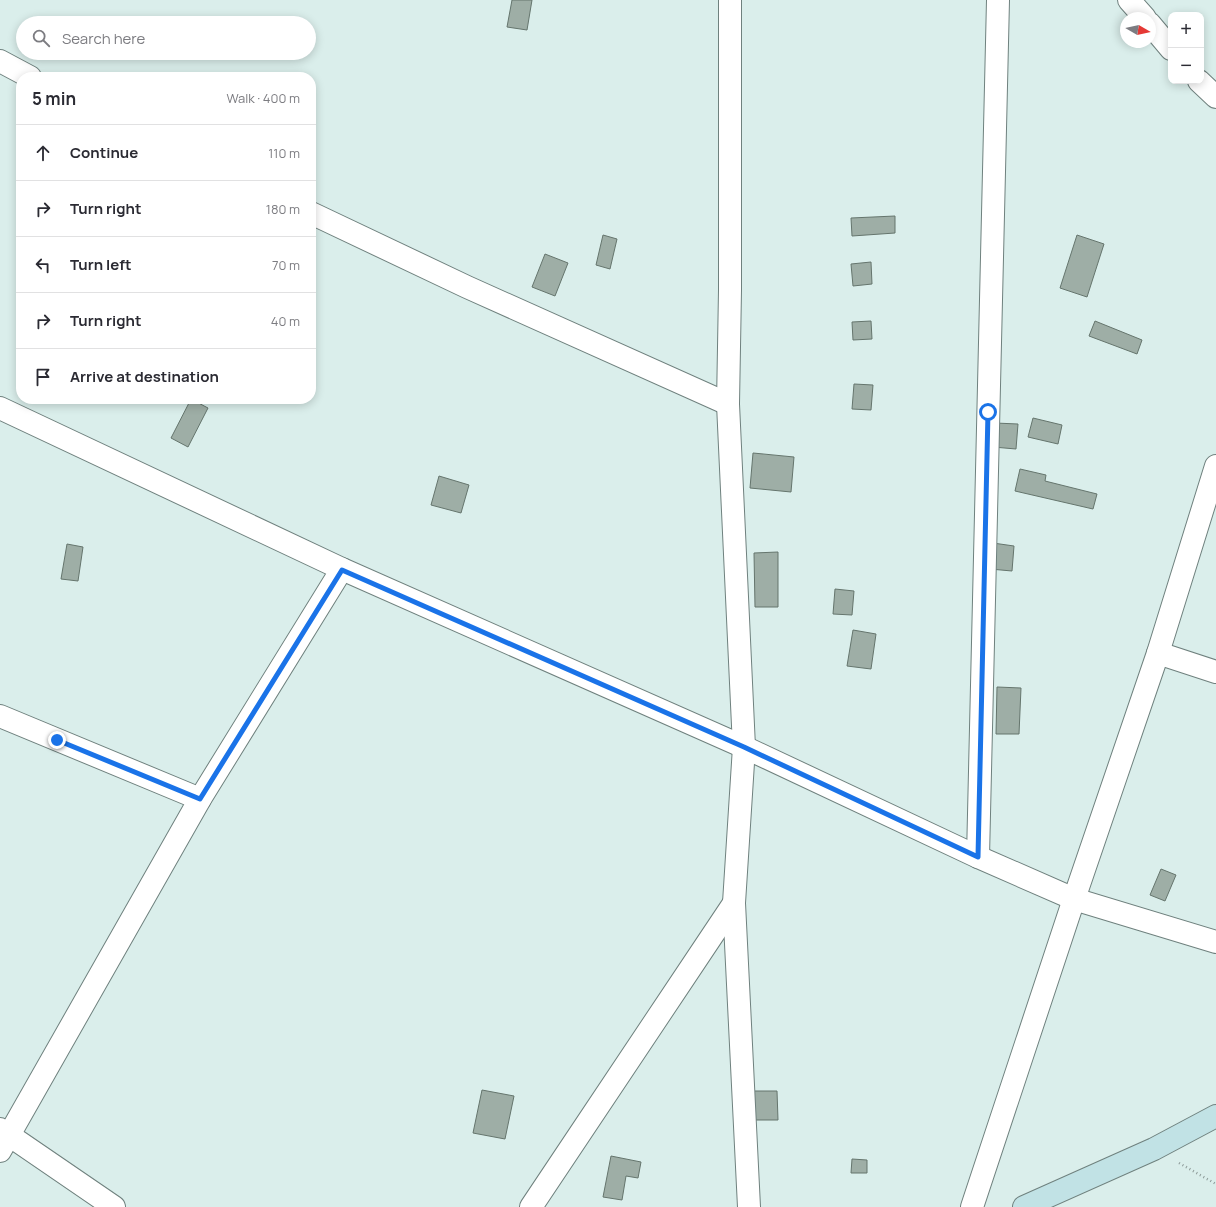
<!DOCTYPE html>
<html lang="en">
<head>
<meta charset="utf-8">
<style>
	body { margin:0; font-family:Manrope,sans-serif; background:#f7f7f7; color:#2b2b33 }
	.controls { position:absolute; right:12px; top:12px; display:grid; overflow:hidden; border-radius:8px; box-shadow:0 2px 10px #0003 }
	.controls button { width:36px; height:36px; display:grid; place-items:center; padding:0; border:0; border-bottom:1px solid #e1e1e2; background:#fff; color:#2b2b33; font:20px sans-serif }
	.compass { position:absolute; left:1120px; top:12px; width:36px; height:36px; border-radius:50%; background:#fff; box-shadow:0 2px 10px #0003; rotate:99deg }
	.stop { position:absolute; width:12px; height:12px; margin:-9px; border:3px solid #1a73e8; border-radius:50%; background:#fff }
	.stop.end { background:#1a73e8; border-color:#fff; box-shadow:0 1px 4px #0008 }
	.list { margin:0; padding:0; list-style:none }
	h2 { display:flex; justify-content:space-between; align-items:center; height:52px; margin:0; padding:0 16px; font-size:17px }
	h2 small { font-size:13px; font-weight:400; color:#7c7c81 }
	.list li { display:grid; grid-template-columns:26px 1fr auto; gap:12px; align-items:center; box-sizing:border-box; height:56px; padding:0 16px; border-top:1px solid #e1e1e2 }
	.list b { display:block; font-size:15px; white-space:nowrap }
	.list em { font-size:13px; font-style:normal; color:#7c7c81 }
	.icon { flex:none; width:22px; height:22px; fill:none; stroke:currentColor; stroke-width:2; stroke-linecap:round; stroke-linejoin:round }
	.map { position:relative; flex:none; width:1216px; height:1207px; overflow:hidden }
	.search { position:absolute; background:#fff; box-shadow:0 2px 10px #0003; left:16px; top:16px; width:300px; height:44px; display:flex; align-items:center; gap:10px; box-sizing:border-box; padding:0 14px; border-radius:22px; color:#7c7c81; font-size:15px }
	.panel { position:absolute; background:#fff; box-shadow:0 2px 10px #0003; left:16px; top:72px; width:300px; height:332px; border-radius:16px }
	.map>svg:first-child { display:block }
</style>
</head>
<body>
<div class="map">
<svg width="1216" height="1207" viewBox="0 0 1216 1207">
	<rect width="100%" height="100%" fill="#daeeeb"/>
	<g fill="#9eaea6" stroke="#65756d">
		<polygon points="512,0 532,0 527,30 507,27"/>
		<polygon points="895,216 895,233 852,236 851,218"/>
		<polygon points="603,235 617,239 610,269 596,265"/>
		<polygon points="1077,235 1104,244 1087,297 1060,288"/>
		<polygon points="545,254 568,263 555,296 532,287"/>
		<polygon points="871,262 872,284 853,286 851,264"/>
		<polygon points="871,321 872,339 853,340 852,322"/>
		<polygon points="1095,321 1142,340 1137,354 1089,336"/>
		<polygon points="854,384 873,385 871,410 852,409"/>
		<polygon points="191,399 208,408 188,447 171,438"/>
		<polygon points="1033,418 1062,425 1058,444 1028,437"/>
		<polygon points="995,423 1018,424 1016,449 993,447"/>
		<polygon points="753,453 794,457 791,492 750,488"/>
		<polygon points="1020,469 1046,475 1045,481 1097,494 1093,509 1015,491"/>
		<polygon points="439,476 469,485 461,513 431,505"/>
		<polygon points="993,543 1014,546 1012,571 990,569"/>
		<polygon points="67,544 83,547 78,581 61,579"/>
		<polygon points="778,552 778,607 755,607 754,553"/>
		<polygon points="835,589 854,591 852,615 833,614"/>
		<polygon points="853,630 876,634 871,669 847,666"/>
		<polygon points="997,687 1021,688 1019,734 996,734"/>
		<polygon points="1161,869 1176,875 1165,901 1150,895"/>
		<polygon points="482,1090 514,1096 505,1139 473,1133"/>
		<polygon points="754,1091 777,1091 778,1120 754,1120"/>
		<polygon points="611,1156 641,1162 638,1178 626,1176 622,1200 603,1197"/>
		<polygon points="852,1159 867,1160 867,1173 851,1173"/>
	</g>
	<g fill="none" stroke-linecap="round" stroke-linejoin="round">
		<defs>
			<g id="street">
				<polyline points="730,0 730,290 728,404 744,747 734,903 749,1207"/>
				<polyline points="1129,0 1145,18"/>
				<polyline points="1150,24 1171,49"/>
				<polyline points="0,61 30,77"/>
				<polyline points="1199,81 1216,97"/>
				<polyline points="311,213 467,287 728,404"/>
				<polyline points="0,408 342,569 744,747 978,857 1074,899 1216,942"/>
				<polyline points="1158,653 1216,672"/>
				<polyline points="0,716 200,799"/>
				<polyline points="978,857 998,0"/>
				<polyline points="0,1129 114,1207"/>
				<polyline points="0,1151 200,799 342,569"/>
				<polyline points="531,1207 734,903"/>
				<polyline points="972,1207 1074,899 1158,653 1216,466"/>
			</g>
			<polyline id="secondary" points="1024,1207 1154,1149 1216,1116"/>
		</defs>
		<use href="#street" stroke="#6f817e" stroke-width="24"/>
		<use href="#secondary" stroke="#6f817e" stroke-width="24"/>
		<polyline stroke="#8d9b99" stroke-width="2.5" stroke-dasharray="1 3" stroke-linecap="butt" points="1179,1163 1216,1184"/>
		<use href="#street" stroke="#fff" stroke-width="22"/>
		<use href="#secondary" stroke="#c1e2e5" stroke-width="22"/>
	</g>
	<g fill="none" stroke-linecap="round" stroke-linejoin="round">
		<polyline stroke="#1a73e8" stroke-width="5" points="57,740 200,799 342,570 744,747 978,857 988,412"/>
	</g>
</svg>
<div class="controls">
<button>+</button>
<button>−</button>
</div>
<svg class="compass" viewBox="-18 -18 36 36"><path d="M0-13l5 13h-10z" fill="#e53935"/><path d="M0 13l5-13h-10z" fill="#7c7c81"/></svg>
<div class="stop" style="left:988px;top:412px"></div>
<div class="stop end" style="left:57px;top:740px"></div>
<div class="search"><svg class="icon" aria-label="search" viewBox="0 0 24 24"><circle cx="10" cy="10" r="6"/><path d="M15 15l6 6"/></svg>Search here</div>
<section class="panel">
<h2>5 min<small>Walk · 400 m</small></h2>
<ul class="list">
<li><svg class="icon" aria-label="ahead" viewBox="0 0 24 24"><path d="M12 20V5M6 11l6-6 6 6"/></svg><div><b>Continue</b></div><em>110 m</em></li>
<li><svg class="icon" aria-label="right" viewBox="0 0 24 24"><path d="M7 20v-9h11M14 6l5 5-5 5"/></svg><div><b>Turn right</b></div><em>180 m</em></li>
<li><svg class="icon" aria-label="left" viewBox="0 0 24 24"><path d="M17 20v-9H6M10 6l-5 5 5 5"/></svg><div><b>Turn left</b></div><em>70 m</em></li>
<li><svg class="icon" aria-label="right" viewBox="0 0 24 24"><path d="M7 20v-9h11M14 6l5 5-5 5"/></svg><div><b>Turn right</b></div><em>40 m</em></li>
<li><svg class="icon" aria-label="arrive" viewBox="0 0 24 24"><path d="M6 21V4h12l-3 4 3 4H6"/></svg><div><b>Arrive at destination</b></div></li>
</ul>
</section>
</div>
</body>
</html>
